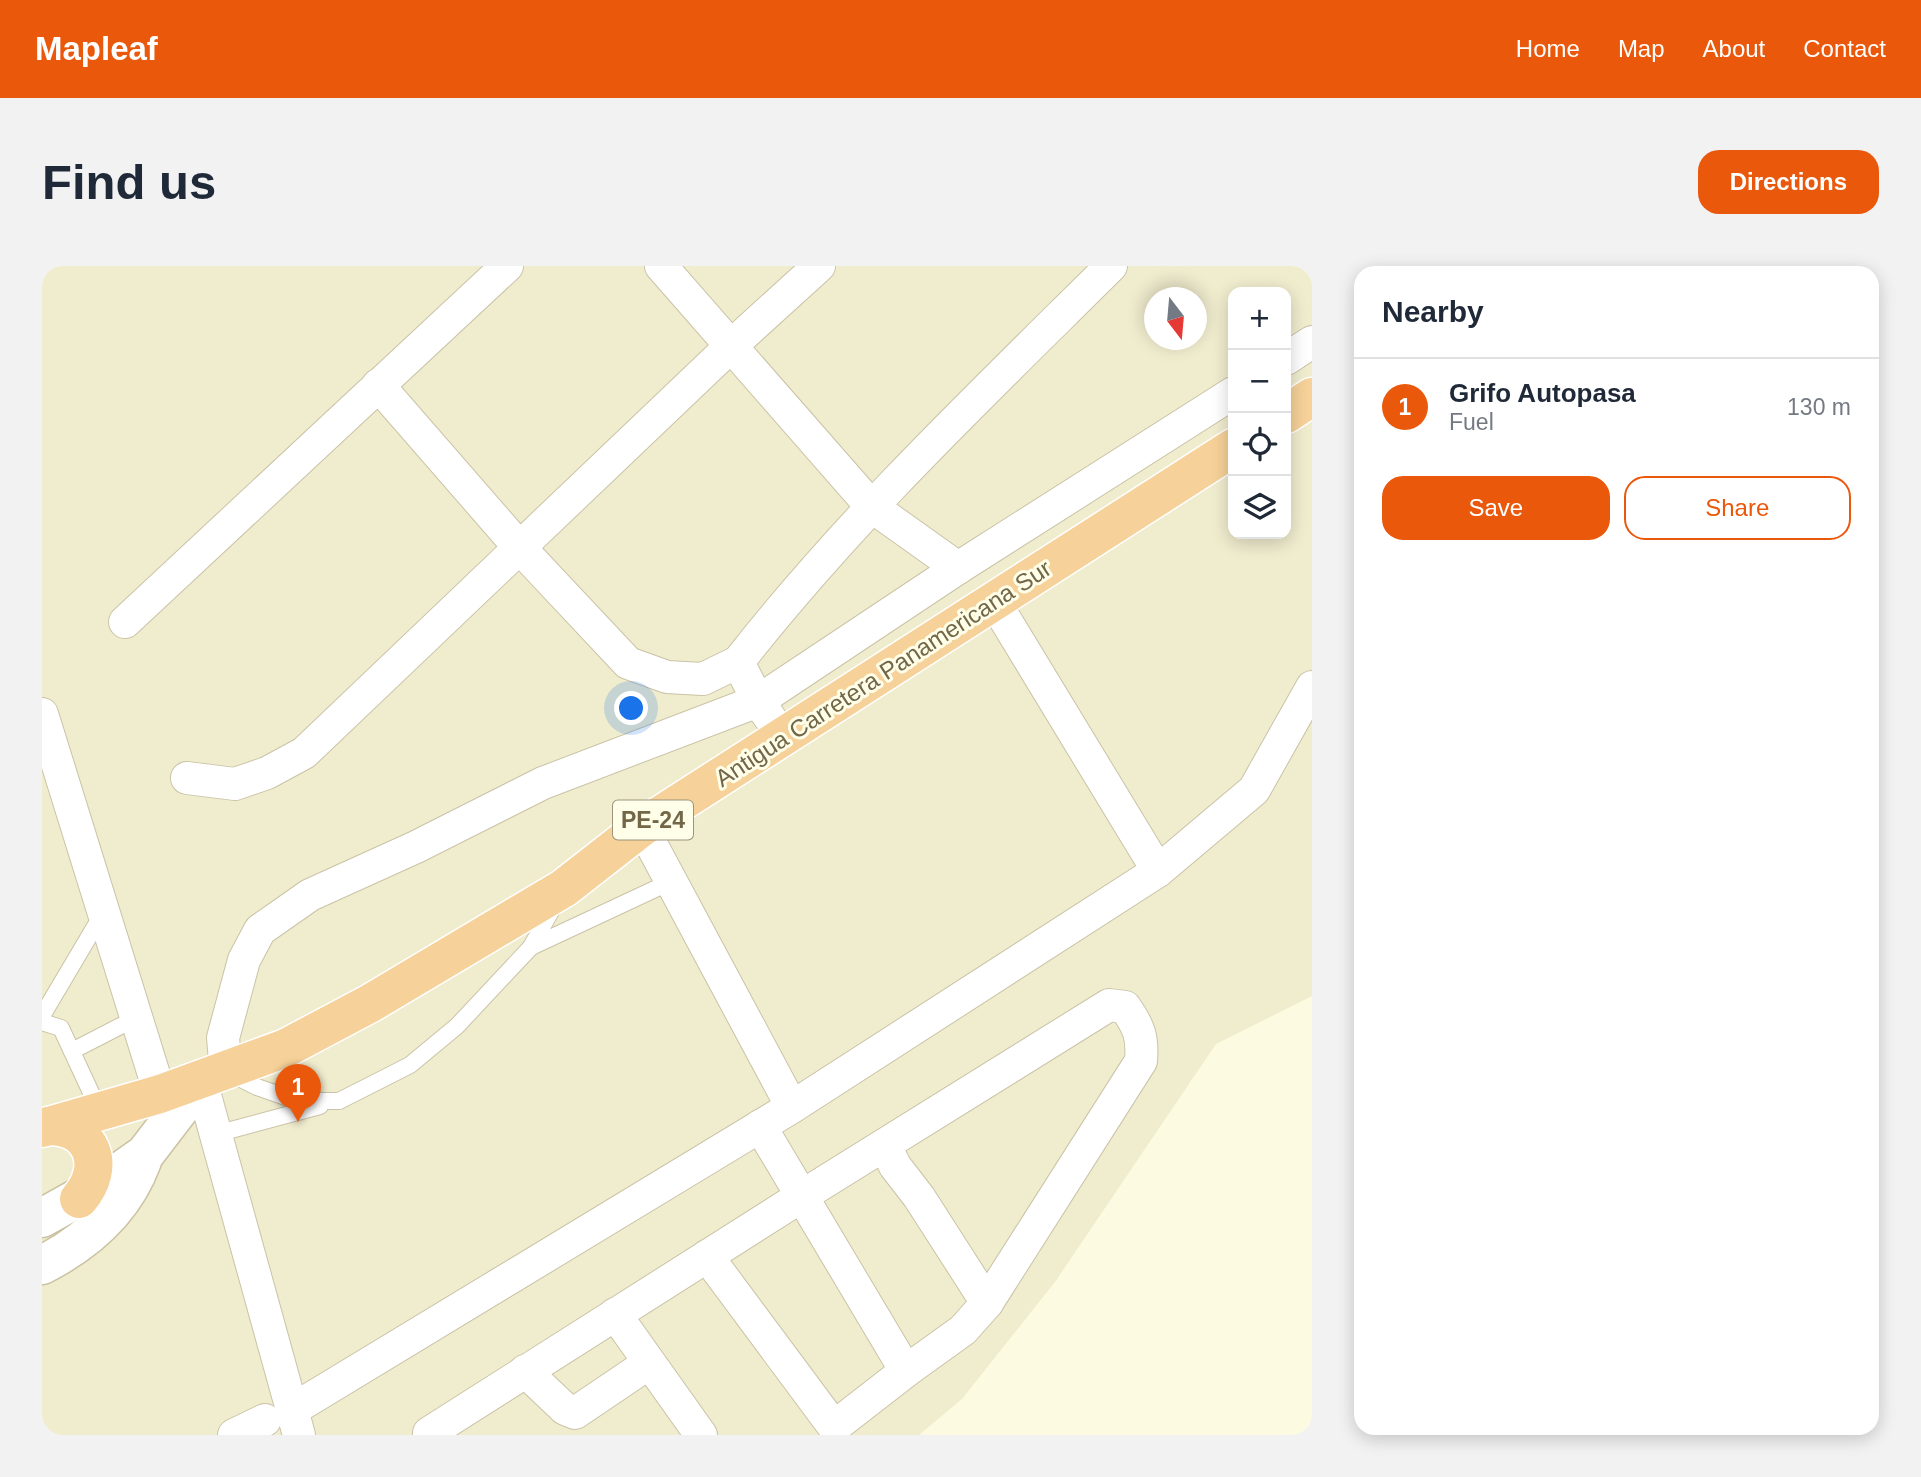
<!DOCTYPE html>
<html lang="en">
<head>
<meta charset="utf-8">
<style>
	body { margin:0; font-family:Arial,sans-serif; background:#f2f2f3; color:#1f2937 }
	.controls { position:absolute; right:21px; top:21px; display:grid; overflow:hidden; border-radius:14px; box-shadow:0 4px 18px #0003 }
	.controls button { width:63px; height:63px; display:grid; place-items:center; padding:0; border:0; border-bottom:2px solid #e0e1e3; background:#fff; color:#1f2937; font:35px sans-serif }
	.compass { position:absolute; left:1102px; top:21px; width:63px; height:63px; border-radius:50%; background:#fff; box-shadow:0 4px 18px #0003; rotate:164deg }
	.you { position:absolute; left:590px; top:443px; width:24px; height:24px; margin:-18px; border:5px solid #fff; border-radius:50%; background:#1a73e8; box-shadow:0 0 0 10px #1a73e833 }
	.badge { display:grid; place-items:center; width:46px; height:46px; border-radius:50%; background:#ea580c; color:#fff; font-size:23px; font-weight:700 }
	.pin { position:absolute; translate:-50% -58px; filter:drop-shadow(0 2px 4px #0008) }
	.pin::after { content:''; position:absolute; top:37px; width:24px; height:21px; background:inherit; clip-path:polygon(0 0,100% 0,50% 100%) }
	.list { margin:0; padding:0; list-style:none }
	h2 { display:flex; justify-content:space-between; align-items:center; height:91px; margin:0; padding:0 28px; font-size:30px }
	h2 small { font-size:23px; font-weight:400; color:#747a83 }
	.list li { display:grid; grid-template-columns:46px 1fr auto; gap:21px; align-items:center; box-sizing:border-box; height:98px; padding:0 28px; border-top:2px solid #e0e1e3 }
	.list b { display:block; font-size:26px; white-space:nowrap }
	.list p { margin:0; font-size:23px; white-space:nowrap; color:#747a83 }
	.list em { font-size:23px; font-style:normal; color:#747a83 }
	.actions { display:flex; gap:14px; padding:21px 28px }
	.actions a { flex:1; padding:16px 0; border:2px solid #ea580c; border-radius:21px; text-align:center; font-size:24px; color:#ea580c }
	.actions .main { background:#ea580c; color:#fff }
	.icon { flex:none; width:38px; height:38px; fill:none; stroke:currentColor; stroke-width:2; stroke-linecap:round; stroke-linejoin:round }
	.map { position:relative; flex:none; width:1270px; height:1169px; overflow:hidden; border-radius:21px }
	header { display:flex; align-items:center; gap:42px; box-sizing:border-box; height:98px; padding:0 35px; background:#ea580c; color:#fff }
	header strong { font-size:33px }
	nav { display:flex; gap:38px; margin-inline-start:auto; font-size:24px }
	.intro { display:flex; align-items:center; justify-content:space-between; box-sizing:border-box; height:168px; padding:0 42px }
	h1 { margin:0; font-size:49px }
	.button { padding:18px 32px; border-radius:21px; background:#ea580c; color:#fff; font-size:24px; font-weight:700 }
	main { display:flex; gap:42px; padding:0 42px }
	aside { flex:1; background:#fff; border-radius:21px; box-shadow:0 4px 18px #0003 }
	.map>svg:first-child { display:block }
</style>
</head>
<body>
<header>
<strong>Mapleaf</strong>
<nav><a>Home</a><a>Map</a><a>About</a><a>Contact</a></nav>
</header>
<div class="intro"><h1>Find us</h1><a class="button">Directions</a></div>
<main>
<div class="map">
<svg width="1270" height="1169" viewBox="0 0 1270 1169">
	<rect width="100%" height="100%" fill="#fcfbe2"/>
	<path fill="#f0ecce" fill-rule="evenodd" d="M 0,0 L 1270,0 L 1270,730 L 1174,778 L 1013,1016 L 920,1133 L 877,1169 L 0,1169 ZM 1191,26 L 1244,26 L 1244,268 L 1191,268 ZM 1112,32 L 1154,32 L 1154,74 L 1112,74 Z"/>
	<g fill="none" stroke-linecap="round" stroke-linejoin="round">
		<defs>
			<g id="lane">
				<polyline points="489,681 628,616"/>
				<polyline points="0,750 61,647"/>
				<polyline points="0,756 19,762 58,846"/>
				<polyline points="30,785 94,752"/>
				<polyline points="187,807 215,821 255,835 297,835 368,799 415,760 489,681 514,636"/>
				<polyline points="174,868 278,840"/>
			</g>
			<g id="street">
				<polyline points="619,0 829,240 916,302"/>
				<polyline points="1244,93 1270,76"/>
				<polyline points="336,119 477,281 586,397 625,411 661,413 696,396"/>
				<polyline points="952,335 1116,605"/>
				<polyline points="83,356 465,0"/>
				<polyline points="0,448 118,828"/>
				<path d="M 728,452 L 716,435 L 696,396 C 808,253 940,128 1069,0"/>
				<polyline points="145,512 193,518 225,507 262,487 690,79 777,0"/>
				<polyline points="600,561 750,841"/>
				<polyline points="184,805 181,772 202,694 218,664 268,629 374,581 501,517 716,435 916,302 1191,127"/>
				<polyline points="159,815 257,1169"/>
				<polyline points="843,879 853,900 877,931 945,1037"/>
				<polyline points="665,990 792,1161 864,1105 718,860"/>
				<polyline points="573,1048 659,1169"/>
				<polyline points="483,1105 523,1143 533,1147 607,1097"/>
				<polyline points="250,1144 750,841 1116,605 1212,524 1270,421"/>
				<path d="M 387,1167 L 760,930 L 1067,739 L 1083,741 C 1097,761 1101,771 1099,795 L 945,1037 L 921,1064 L 864,1105"/>
				<polyline points="192,1169 223,1154"/>
			</g>
			<g id="secondary">
				<polyline points="0,952 59,919 103,888 159,815"/>
				<path d="M 0,999 C 45,976 82,944 100,895"/>
			</g>
			<g id="highway">
				<polyline points="1244,148 1270,131"/>
				<path d="M 6,860 C 51,860 65,901 37,933"/>
				<polyline points="0,862 118,828 244,782 327,738 522,622 600,561 1191,182"/>
			</g>
		</defs>
		<use href="#lane" stroke="#cac3a7" stroke-width="18"/>
		<use href="#street" stroke="#cac3a7" stroke-width="34"/>
		<use href="#secondary" stroke="#cbc2a2" stroke-width="41"/>
		<use href="#highway" stroke="#fff" stroke-width="41"/>
		<use href="#lane" stroke="#fff" stroke-width="16"/>
		<use href="#street" stroke="#fff" stroke-width="32"/>
		<use href="#secondary" stroke="#fff" stroke-width="38"/>
		<use href="#highway" stroke="#f6d199" stroke-width="38"/>
	</g>
	<g text-anchor="middle" dominant-baseline="central" stroke-width="6" stroke-linejoin="round" paint-order="stroke">
		<rect fill="#fffee8" stroke="#9d9479" stroke-width="2" x="571" y="534.5" width="80" height="39" rx="5"/>
		<g font-size="23" font-weight="bold" fill="#736749">
			<text x="611" y="554">PE-24</text>
		</g>
		<g font-size="24" fill="#736749" stroke="#fffee8">
			<text transform="translate(841 407) rotate(-33)">Antigua Carretera Panamericana Sur</text>
		</g>
	</g>
</svg>
<div class="controls">
<button>+</button>
<button>−</button>
<button><svg class="icon" aria-label="locate" viewBox="0 0 24 24"><circle cx="12" cy="12" r="6"/><path d="M12 2v4M12 18v4M2 12h4M18 12h4"/></svg></button>
<button><svg class="icon" aria-label="layers" viewBox="0 0 24 24"><path d="M12 4l9 5-9 5-9-5zM3 14l9 5 9-5"/></svg></button>
</div>
<svg class="compass" viewBox="-18 -18 36 36"><path d="M0-13l5 13h-10z" fill="#e53935"/><path d="M0 13l5-13h-10z" fill="#747a83"/></svg>
<div class="you"></div>
<div class="pin badge" style="left:256px;top:856px">1</div>
</div>
<aside>
<h2>Nearby<small></small></h2>
<ul class="list">
<li><span class="badge">1</span><div><b>Grifo Autopasa</b><p>Fuel</p></div><em>130 m</em></li>
</ul>
<div class="actions"><a class="main">Save</a><a>Share</a></div>
</aside>
</main>
</body>
</html>
